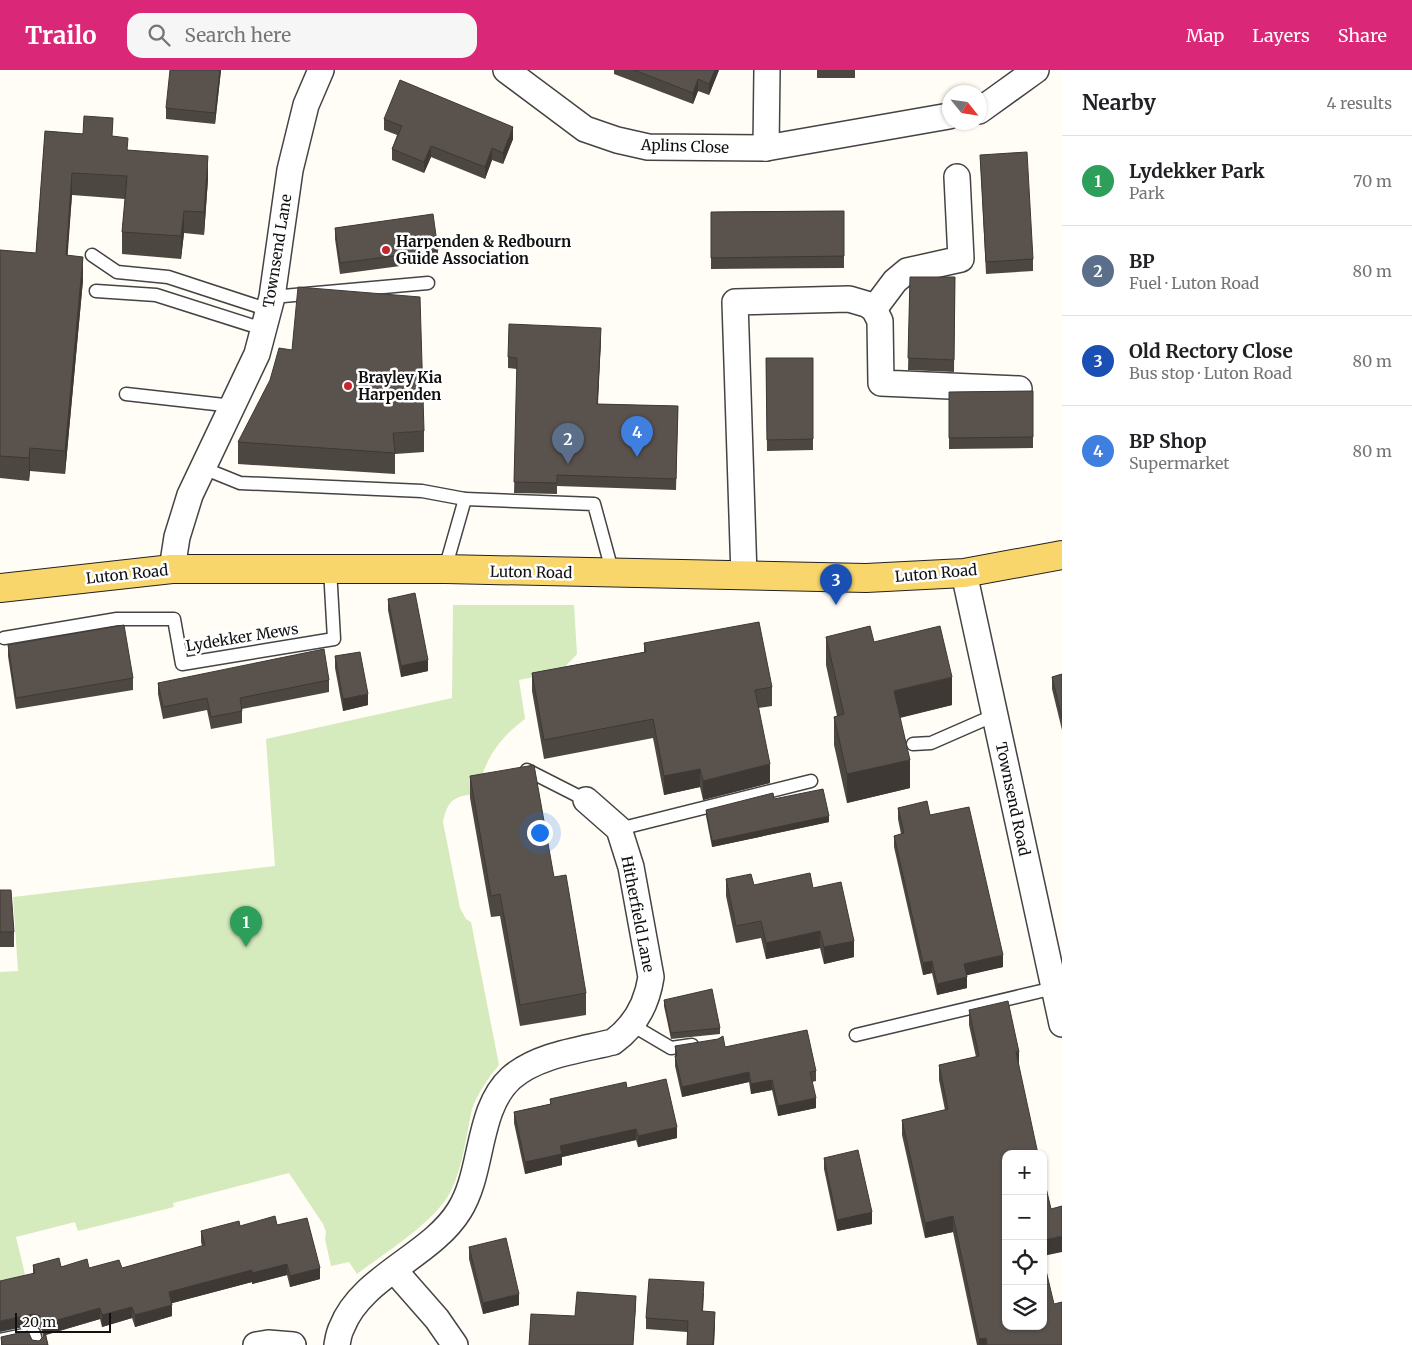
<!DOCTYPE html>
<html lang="en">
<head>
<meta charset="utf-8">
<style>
	body { margin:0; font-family:Merriweather,serif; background:#f6f6f6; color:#202124 }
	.controls { position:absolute; right:15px; bottom:15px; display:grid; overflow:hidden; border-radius:10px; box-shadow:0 1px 4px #0004 }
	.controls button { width:45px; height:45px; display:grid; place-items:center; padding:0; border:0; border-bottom:1px solid #e0e0e0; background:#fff; color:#202124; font:25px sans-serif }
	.compass { position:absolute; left:942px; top:15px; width:45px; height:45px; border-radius:50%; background:#fff; box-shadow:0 1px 4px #0004; rotate:120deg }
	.scale { position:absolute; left:15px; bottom:12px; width:96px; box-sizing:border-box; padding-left:5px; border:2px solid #111; border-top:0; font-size:14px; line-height:18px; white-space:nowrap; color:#111; -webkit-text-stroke:4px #fff; paint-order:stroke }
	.you { position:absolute; left:539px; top:762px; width:18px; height:18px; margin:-12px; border:4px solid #fff; border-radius:50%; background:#1a73e8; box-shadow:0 0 0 8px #1a73e833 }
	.badge { display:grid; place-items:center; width:32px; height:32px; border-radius:50%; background:#db2777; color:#fff; font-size:16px; font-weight:700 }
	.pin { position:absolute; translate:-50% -41px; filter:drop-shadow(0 1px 2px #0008) }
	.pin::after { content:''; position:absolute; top:26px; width:18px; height:15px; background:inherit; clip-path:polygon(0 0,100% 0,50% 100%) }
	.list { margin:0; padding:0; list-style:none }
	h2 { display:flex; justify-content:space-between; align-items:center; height:65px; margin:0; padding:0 20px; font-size:21px }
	h2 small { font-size:16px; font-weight:400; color:#757577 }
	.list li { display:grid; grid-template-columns:32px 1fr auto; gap:15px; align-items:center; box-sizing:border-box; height:90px; padding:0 20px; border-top:1px solid #e0e0e0 }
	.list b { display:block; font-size:19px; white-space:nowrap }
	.list p { margin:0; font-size:16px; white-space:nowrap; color:#757577 }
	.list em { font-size:16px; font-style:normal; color:#757577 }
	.icon { flex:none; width:28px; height:28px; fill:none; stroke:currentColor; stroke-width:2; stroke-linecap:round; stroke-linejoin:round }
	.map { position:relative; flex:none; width:1062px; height:1275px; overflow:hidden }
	header { display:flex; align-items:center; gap:30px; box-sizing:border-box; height:70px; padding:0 25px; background:#db2777; color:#fff }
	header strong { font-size:24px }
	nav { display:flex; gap:28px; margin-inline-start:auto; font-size:18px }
	.search { width:350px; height:45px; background:#f6f6f6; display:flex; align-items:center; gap:12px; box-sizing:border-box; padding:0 18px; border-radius:15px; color:#757577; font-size:19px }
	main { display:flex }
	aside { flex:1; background:#fff }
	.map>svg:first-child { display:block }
</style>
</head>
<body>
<header>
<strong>Trailo</strong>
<div class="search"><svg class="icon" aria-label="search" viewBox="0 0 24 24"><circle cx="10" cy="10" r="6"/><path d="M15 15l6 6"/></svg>Search here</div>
<nav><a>Map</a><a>Layers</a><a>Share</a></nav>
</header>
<main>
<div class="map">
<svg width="1062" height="1275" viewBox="0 0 1062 1275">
	<rect width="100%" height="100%" fill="#fffdf5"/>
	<path fill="#d5ebbd" d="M 453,535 L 574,535 L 577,584 L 560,602 L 519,610 L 525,649 C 498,669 483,692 477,725 C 456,724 447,730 443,752 L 460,838 L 466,849 L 471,852 L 499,995 C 488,1008 478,1023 472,1039 C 466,1066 463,1096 451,1121 C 435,1152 386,1182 357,1204 L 349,1192 L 331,1196 L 325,1169 L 326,1162 L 323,1154 L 289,1103 L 173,1133 L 174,1137 L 78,1161 L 75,1152 L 16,1167 L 29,1221 L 0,1227 L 0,902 L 18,901 L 13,827 L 275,796 L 266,669 L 452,628 Z"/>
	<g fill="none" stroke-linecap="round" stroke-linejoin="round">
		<defs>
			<g id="service">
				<polyline points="92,185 117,202 168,207 269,240"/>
				<polyline points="96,221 156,225 263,259"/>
				<polyline points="272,227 428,213"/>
				<polyline points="126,324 233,336"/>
				<polyline points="203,398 240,413 422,421 465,429"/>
				<polyline points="445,499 465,429 594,434 613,504"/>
				<polyline points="4,568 117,549 174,549 182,594 334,569 330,499"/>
				<polyline points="913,674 931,673 995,645"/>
				<polyline points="527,700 586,730"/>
				<polyline points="619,759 811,711"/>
				<polyline points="632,955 671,978 692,975"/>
				<polyline points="856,965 1054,918"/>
				<polyline points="0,1270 34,1263 37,1275"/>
			</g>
			<g id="minor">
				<polyline points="506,0 585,59 617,70 648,77 766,78 949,46"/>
				<polyline points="979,41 1036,0"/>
				<polyline points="766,78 767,0"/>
				<polyline points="874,239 880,251 881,313 1019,319"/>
				<polyline points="172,499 177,467 190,425 257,284 272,227 290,100 306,35 321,0"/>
				<polyline points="964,503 1062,954"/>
				<polyline points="744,506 735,232 849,229 866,234 874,239 895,211 907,201 961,189 957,107"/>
				<polyline points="394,1200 437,1249 455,1275"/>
				<polyline points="256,1275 268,1273 293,1275"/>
				<path d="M 337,1275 C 338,1269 339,1262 342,1257 C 361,1207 431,1186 459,1141 C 484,1102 476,1040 511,1008 C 537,985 580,980 613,972 C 635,956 647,934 651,907 L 631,797 L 619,759 L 586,730"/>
			</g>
			<polyline id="primary" points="0,518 172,499 445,499 866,508 964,503 1062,485"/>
		</defs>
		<use href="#service" stroke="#444" stroke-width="15"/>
		<use href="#minor" stroke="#444" stroke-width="28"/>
		<use href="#primary" stroke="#222" stroke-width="30"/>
		<use href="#service" stroke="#fff" stroke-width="12"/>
		<use href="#minor" stroke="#fff" stroke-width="25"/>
		<use href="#primary" stroke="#f9d66b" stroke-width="28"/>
	</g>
	<g fill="#4d4742">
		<polygon points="221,0 215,54 166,49 166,38"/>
		<polygon points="614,0 719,0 709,25 698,21 693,34 614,4"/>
		<rect x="817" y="0" width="38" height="8"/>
		<polygon points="384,49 513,69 503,94 492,90 485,109 431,87 424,103 392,90 392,79 397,65 384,60"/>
		<polygon points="45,61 113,66 128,80 208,109 204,165 184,163 181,189 122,184 122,162 125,129 72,125 67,186 83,210 65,404 30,401 29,411 0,408 0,180 36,183"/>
		<polygon points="980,85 1033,189 1033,201 986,204"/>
		<polygon points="844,141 844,198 711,199 711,142"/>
		<polygon points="335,158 438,180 438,191 340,204 335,169"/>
		<polygon points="910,207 955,207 954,302 908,300"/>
		<polygon points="601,269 598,334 678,336 676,420 557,416 557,424 514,423 517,299 508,298 508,287"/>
		<polygon points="766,288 813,288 813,380 767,381"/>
		<polygon points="1033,321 1033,378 949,379 949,322"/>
		<polygon points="424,361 424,382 395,384 395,404 238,394 238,372"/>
		<polygon points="388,529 428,601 401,607 388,540"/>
		<polygon points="826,567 874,572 952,635 900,648 910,718 847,733 834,675 834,647 837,646 826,595"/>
		<polygon points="644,573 772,617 772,636 758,638 770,713 703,730 700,717 664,725 653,668 544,689 532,621 532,603 644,582"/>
		<polygon points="8,575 133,608 133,620 16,639 8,586"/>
		<polygon points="335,586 368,635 343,641 335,598"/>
		<polygon points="1062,604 1062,660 1052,619 1052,607"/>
		<polygon points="329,610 329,622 242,639 242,653 211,659 207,640 163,649 158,624 158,613"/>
		<polygon points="470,706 586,923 586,945 520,956 500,846 491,847 470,728"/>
		<polygon points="774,729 829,752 712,777 706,746 706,740"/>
		<polygon points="898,738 930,745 1003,897 966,905 967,918 937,925 932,903 923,905 894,777 894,766 901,764 898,749"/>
		<polygon points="726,809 754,815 813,818 854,887 824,894 820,878 766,889 761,868 736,873 726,826"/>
		<polygon points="0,820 14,862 14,877 0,877"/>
		<polygon points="664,930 720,958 720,964 671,969 664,936"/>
		<polygon points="969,940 1006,1084 1062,1275 977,1275 953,1162 925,1168 902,1065 902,1050 945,1040 939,1010 939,995 976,987 969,955"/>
		<polygon points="675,976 725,977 816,1001 816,1011 812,1012 816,1038 778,1046 772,1020 751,1024 749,1012 682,1027 675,996"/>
		<polygon points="627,1018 677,1068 638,1077 636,1070 562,1087 562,1095 525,1104 514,1053 514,1042 550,1034 550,1029"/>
		<polygon points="824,1088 872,1154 837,1161 824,1099"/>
		<polygon points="277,1155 320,1209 290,1217 287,1205 252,1214 252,1212 172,1233 172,1246 135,1257 132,1248 102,1257 100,1249 46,1265 48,1275 1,1275 1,1267 32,1270 39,1271 43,1267 42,1261 40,1257 33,1255 33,1195 89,1198 122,1198 202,1176 201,1172 201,1161 240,1156"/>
		<polygon points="469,1177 519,1235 483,1244 469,1189"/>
		<polygon points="704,1223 703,1241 715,1253 714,1275 687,1275 687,1262 646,1259 646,1248"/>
	</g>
	<g fill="#3f3936">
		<polygon points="220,0 221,0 215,54 215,43"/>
		<polygon points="715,0 719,0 709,25 709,14"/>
		<polygon points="698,9 698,21 693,34 693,23"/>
		<polygon points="513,57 513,69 503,94 503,83"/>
		<polygon points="431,76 431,87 424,103 424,92"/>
		<polygon points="492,78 492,90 485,109 485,97"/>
		<polygon points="208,86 208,109 204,165 204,142"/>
		<polygon points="72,103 72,125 66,208 66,185"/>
		<polygon points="184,141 184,163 181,189 181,166"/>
		<polygon points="83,187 83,210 65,404 65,381"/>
		<polygon points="601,258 601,269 597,345 597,334"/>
		<polygon points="30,378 30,401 29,411 29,388"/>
		<polygon points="428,590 428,601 401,607 401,596"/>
		<polygon points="952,607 952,635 894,649 894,621"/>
		<polygon points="368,624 368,635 343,641 343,629"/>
		<polygon points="910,690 910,718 847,733 847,704"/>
		<polygon points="770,694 770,713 703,730 703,711"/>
		<polygon points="700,699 700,717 664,725 664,706"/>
		<polygon points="829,746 829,752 712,777 712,771"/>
		<polygon points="820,861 820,878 766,889 766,873"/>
		<polygon points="854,871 854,887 824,894 824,877"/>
		<polygon points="1003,885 1003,897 964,906 964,894"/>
		<polygon points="932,891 932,903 923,905 923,893"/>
		<polygon points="967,907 967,918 937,925 937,914"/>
		<polygon points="1016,982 1019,982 1019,997"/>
		<polygon points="749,1002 749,1012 682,1027 682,1017"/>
		<polygon points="772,1010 772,1020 751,1024 751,1014"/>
		<polygon points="816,1028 816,1038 778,1046 778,1036"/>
		<polygon points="677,1057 677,1068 638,1077 638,1066"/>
		<polygon points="636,1059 636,1070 562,1087 562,1095 525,1104 525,1092 560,1076"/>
		<polygon points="872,1142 872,1154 837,1161 837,1150"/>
		<polygon points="953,1146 953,1162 925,1168 925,1153"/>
		<polygon points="1062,1166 1062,1182 1043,1186 1043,1170"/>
		<polygon points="287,1194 287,1205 252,1214 252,1203"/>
		<polygon points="320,1198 320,1209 290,1217 290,1206"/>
		<polygon points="252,1200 252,1212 169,1234 169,1222"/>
		<polygon points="519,1224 519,1235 483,1244 483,1233"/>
		<polygon points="636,1226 636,1236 633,1275"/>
		<polygon points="172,1235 172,1246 135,1257 135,1245"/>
		<polygon points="132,1237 132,1248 102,1257 102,1245"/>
		<polygon points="100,1238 100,1249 45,1265 43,1254"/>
		<polygon points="715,1242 714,1275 713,1275"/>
		<polygon points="33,1244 33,1255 0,1262 0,1251"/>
		<polygon points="986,1268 986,1275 979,1275 979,1269"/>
	</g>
	<g fill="#5a524d" stroke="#3f3936">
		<polygon points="170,0 220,0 215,43 166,38"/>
		<polygon points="634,0 715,0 709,14 698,9 693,23"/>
		<polygon points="400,10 513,57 503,83 492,78 485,97 431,76 424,92 392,79 402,56 384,49"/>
		<polygon points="84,46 113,48 112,66 128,68 127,80 208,86 204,142 184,141 181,166 122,162 127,106 72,103 66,185 83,187 65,381 30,378 29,388 0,386 0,180 36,183 45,61 83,64"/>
		<polygon points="1027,82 1033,189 986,192 980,85"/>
		<polygon points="844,141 844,186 711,188 711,142"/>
		<polygon points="433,144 438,180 340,193 335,158"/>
		<polygon points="910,207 955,207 954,290 908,288"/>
		<polygon points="298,217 420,227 424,361 393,363 395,383 238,372 270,310 279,278 292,280"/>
		<polygon points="509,254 601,258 597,334 678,336 676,409 557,405 557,413 514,412 517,288 508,287"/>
		<polygon points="766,288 813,288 813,369 767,370"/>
		<polygon points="1033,321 1033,367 949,368 949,322"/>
		<polygon points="415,523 428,590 401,596 388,529"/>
		<polygon points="759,552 772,617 755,620 770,694 703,711 700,699 664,706 653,649 544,670 532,603 646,582 644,573"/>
		<polygon points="124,555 133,608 16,628 8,575"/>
		<polygon points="870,556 874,572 940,556 952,607 894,621 910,690 847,704 834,647 844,644 826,567"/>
		<polygon points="324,579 329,610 240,628 242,641 211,647 207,628 163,637 158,613"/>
		<polygon points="360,582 368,624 343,629 335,586"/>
		<polygon points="1062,604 1062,648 1052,607"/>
		<polygon points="534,695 554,807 566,805 586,923 520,935 500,824 491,826 470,706"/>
		<polygon points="823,719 829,746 712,771 706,740 773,723 774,729"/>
		<polygon points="927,731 930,745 969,737 1003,885 964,894 967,907 937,914 932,891 923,893 894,766 904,763 898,738"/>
		<polygon points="810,803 813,818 841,812 854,871 824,877 820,861 766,873 761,851 736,856 726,809 751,804 754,815"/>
		<polygon points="0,820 11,820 14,862 0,862"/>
		<polygon points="712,919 720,958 671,963 664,930"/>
		<polygon points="1008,931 1019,982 1016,982 1038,1084 1006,1084 1006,1256 1043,1256 1043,1188 1054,1234 1062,1232 1062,1275 987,1275 986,1268 979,1269 953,1146 925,1153 902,1050 948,1039 939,995 979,986 969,940"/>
		<polygon points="807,960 816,1001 810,1002 816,1028 778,1036 772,1010 751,1014 749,1002 682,1017 675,986 677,986 675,976 718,969 723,966 725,977"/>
		<polygon points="666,1009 677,1057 638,1066 636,1059 560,1076 562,1084 525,1092 514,1042 551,1034 550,1029 626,1012 627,1018"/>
		<polygon points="858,1080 872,1142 837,1150 824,1088"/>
		<polygon points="1043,1105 1051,1139 1062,1136 1062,1166 1043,1170"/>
		<polygon points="275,1146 277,1155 307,1148 320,1198 290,1206 287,1194 252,1203 252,1200 169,1222 172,1235 135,1245 132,1237 102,1245 100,1238 43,1254 48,1275 2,1275 1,1267 28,1261 32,1270 39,1271 45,1265 42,1250 40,1246 33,1244 0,1251 0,1211 35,1203 33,1195 59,1188 61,1197 87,1189 89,1198 119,1190 122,1198 205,1175 201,1161 239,1151 240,1156"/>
		<polygon points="506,1168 519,1224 483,1233 469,1177"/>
		<polygon points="649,1209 704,1212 702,1241 715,1242 713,1275 687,1275 688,1251 646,1248"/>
		<polygon points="577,1222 636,1226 633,1275 529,1275 531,1244 575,1246"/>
	</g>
	<g fill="#c4262e" stroke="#fff" stroke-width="2">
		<circle cx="386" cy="180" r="5"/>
		<circle cx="348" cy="316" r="5"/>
	</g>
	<g text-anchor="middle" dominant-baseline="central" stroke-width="5" stroke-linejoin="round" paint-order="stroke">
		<g font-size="15" fill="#111" stroke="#fff">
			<text transform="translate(685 76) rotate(2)">Aplins Close</text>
			<text transform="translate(277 181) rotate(-81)">Townsend Lane</text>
			<text transform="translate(531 502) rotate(1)">Luton Road</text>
			<text transform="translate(936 503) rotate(-5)">Luton Road</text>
			<text transform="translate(127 504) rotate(-6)">Luton Road</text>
			<text transform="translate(242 567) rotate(-9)">Lydekker Mews</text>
			<text transform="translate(1013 729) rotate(78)">Townsend Road</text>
			<text transform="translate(638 844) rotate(79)">Hitherfield Lane</text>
		</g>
		<g font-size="15" font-weight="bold" fill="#111" stroke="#fff" text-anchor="start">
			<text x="396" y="171">Harpenden &amp; Redbourn<tspan x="396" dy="17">Guide Association</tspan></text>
			<text x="358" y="307">Brayley Kia<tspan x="358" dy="17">Harpenden</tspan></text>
		</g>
	</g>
</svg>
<div class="controls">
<button>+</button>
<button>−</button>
<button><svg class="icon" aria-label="locate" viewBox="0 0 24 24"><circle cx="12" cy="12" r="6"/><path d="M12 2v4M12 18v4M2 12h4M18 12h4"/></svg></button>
<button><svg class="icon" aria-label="layers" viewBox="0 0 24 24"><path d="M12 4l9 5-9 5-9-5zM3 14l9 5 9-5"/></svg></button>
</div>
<svg class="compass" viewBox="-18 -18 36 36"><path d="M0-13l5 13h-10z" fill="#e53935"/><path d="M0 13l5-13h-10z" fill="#757577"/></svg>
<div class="scale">20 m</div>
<div class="you"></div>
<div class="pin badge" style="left:246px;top:877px;background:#2e9e5b">1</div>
<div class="pin badge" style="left:568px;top:394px;background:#5c6f8a">2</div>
<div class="pin badge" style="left:836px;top:535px;background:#1a4fb4">3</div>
<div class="pin badge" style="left:637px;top:387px;background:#3f7fe0">4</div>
</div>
<aside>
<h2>Nearby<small>4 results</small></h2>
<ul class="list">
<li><span class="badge" style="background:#2e9e5b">1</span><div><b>Lydekker Park</b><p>Park</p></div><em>70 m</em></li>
<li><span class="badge" style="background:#5c6f8a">2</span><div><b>BP</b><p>Fuel · Luton Road</p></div><em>80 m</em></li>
<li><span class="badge" style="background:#1a4fb4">3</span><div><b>Old Rectory Close</b><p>Bus stop · Luton Road</p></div><em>80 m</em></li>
<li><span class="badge" style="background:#3f7fe0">4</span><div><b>BP Shop</b><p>Supermarket</p></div><em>80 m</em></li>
</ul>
</aside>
</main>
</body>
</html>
